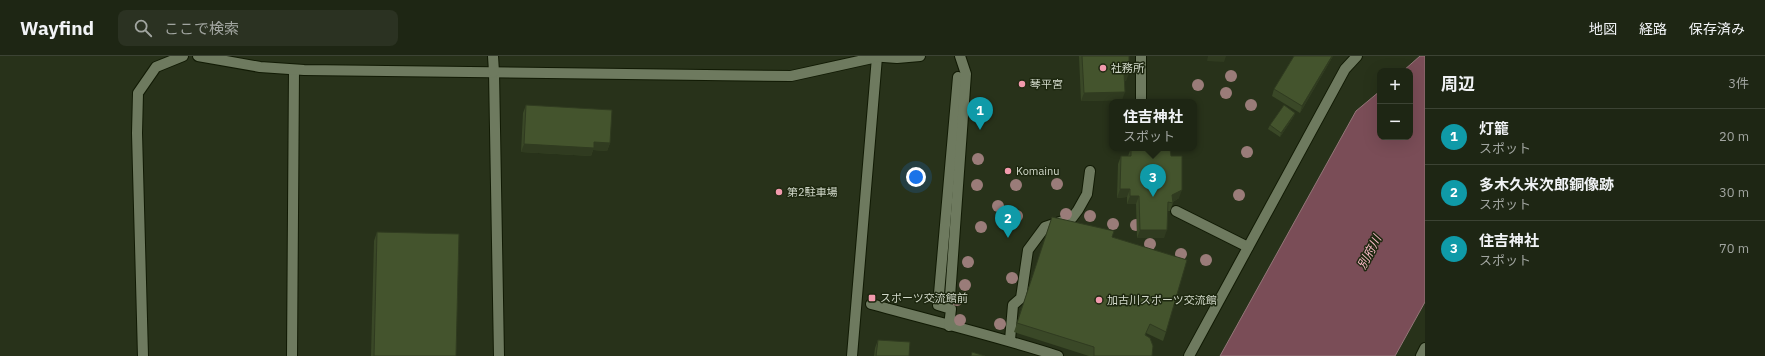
<!DOCTYPE html>
<html lang="ja">
<head>
<meta charset="utf-8">
<style>
	body { margin:0; font-family:"IBM Plex Sans","Noto Sans JP",sans-serif; background:#2b3222; color:#f1f3f6 }
	.controls { position:absolute; right:12px; top:12px; display:grid; overflow:hidden; border-radius:8px; box-shadow:0 4px 16px #0002 }
	.controls button { width:36px; height:36px; display:grid; place-items:center; padding:0; border:0; border-bottom:1px solid #3c4334; background:#1e2614; color:#f1f3f6; font:20px sans-serif }
	.you { position:absolute; left:916px; top:121px; width:14px; height:14px; margin:-10px; border:3px solid #fff; border-radius:50%; background:#1a73e8; box-shadow:0 0 0 6px #1a73e833 }
	.badge { display:grid; place-items:center; width:26px; height:26px; border-radius:50%; background:#0b8043; color:#fff; font-size:13px; font-weight:700 }
	.pin { position:absolute; translate:-50% -33px; filter:drop-shadow(0 1px 2px #0008) }
	.pin::after { content:''; position:absolute; top:21px; width:14px; height:12px; background:inherit; clip-path:polygon(0 0,100% 0,50% 100%) }
	.popup { position:absolute; left:1109px; top:43px; width:88px; height:52px; box-sizing:border-box; display:grid; place-content:center; border-radius:8px; background:#1e2614; filter:drop-shadow(0 1px 3px #0005); font-size:13px; white-space:nowrap; color:#a1a5a0 }
	.popup b { font-size:15px; color:#f1f3f6 }
	.popup::after { content:''; position:absolute; left:50%; top:100%; margin-left:-8px; border:8px solid transparent; border-top-color:#1e2614 }
	.list { margin:0; padding:0; list-style:none }
	h2 { display:flex; justify-content:space-between; align-items:center; height:52px; margin:0; padding:0 16px; font-size:17px }
	h2 small { font-size:13px; font-weight:400; color:#a1a5a0 }
	.list li { display:grid; grid-template-columns:26px 1fr auto; gap:12px; align-items:center; box-sizing:border-box; height:56px; padding:0 16px; border-top:1px solid #3c4334 }
	.list b { display:block; font-size:15px; white-space:nowrap }
	.list p { margin:0; font-size:13px; white-space:nowrap; color:#a1a5a0 }
	.list em { font-size:13px; font-style:normal; color:#a1a5a0 }
	.icon { flex:none; width:22px; height:22px; fill:none; stroke:currentColor; stroke-width:2; stroke-linecap:round; stroke-linejoin:round }
	.map { position:relative; flex:none; width:1425px; height:300px; overflow:hidden }
	header { display:flex; align-items:center; gap:24px; box-sizing:border-box; height:56px; padding:0 20px; background:#1e2614; border-bottom:1px solid #3c4334 }
	header strong { font-size:19px }
	nav { display:flex; gap:22px; margin-inline-start:auto; font-size:14px }
	.search { width:280px; height:36px; background:#2b3222; display:flex; align-items:center; gap:10px; box-sizing:border-box; padding:0 14px; border-radius:8px; color:#a1a5a0; font-size:15px }
	main { display:flex }
	aside { flex:1; background:#1e2614 }
	.map>svg:first-child { display:block }
</style>
</head>
<body>
<header>
<strong>Wayfind</strong>
<div class="search"><svg class="icon" aria-label="search" viewBox="0 0 24 24"><circle cx="10" cy="10" r="6"/><path d="M15 15l6 6"/></svg>ここで検索</div>
<nav><a>地図</a><a>経路</a><a>保存済み</a></nav>
</header>
<main>
<div class="map">
<svg width="1425" height="300" viewBox="0 0 1425 300">
	<rect width="100%" height="100%" fill="#28321a"/>
	<polygon fill="#7a4d57" stroke="#947779" points="1420,0 1425,0 1425,246 1395,300 1220,300 1356,55 1380,35 1380,81 1410,81 1410,15 1403,15"/>
	<g fill="none" stroke-linecap="round" stroke-linejoin="round">
		<defs>
			<g id="lane">
				<polyline points="1141,0 1141,46"/>
				<polyline points="494,16 499,300"/>
				<polyline points="1176,155 1248,191"/>
				<path d="M 871,248 C 933,265 996,280 1058,300"/>
				<polyline points="949,270 951,253 938,249 958,21"/>
				<polyline points="1010,284 1013,249 1021,242 1028,194 1045,171 1072,162 1078,154 1087,138 1090,115"/>
			</g>
			<g id="street">
				<polyline points="950,241 966,18 960,0"/>
				<polyline points="292,300 294,14"/>
				<polyline points="852,300 877,1"/>
				<polyline points="1189,300 1345,13 1357,0"/>
				<polyline points="1421,300 1425,292"/>
			</g>
			<g id="secondary">
				<polyline points="198,0 260,11 304,14 791,20 877,1"/>
				<polyline points="493,0 494,16"/>
				<polyline points="870,0 897,2 920,0"/>
				<polyline points="143,300 137,77 138,37 156,11 183,0"/>
			</g>
		</defs>
		<use href="#lane" stroke="#111a04" stroke-width="12"/>
		<use href="#street" stroke="#111a04" stroke-width="12"/>
		<use href="#secondary" stroke="#111a04" stroke-width="12"/>
		<use href="#lane" stroke="#6e7a5f" stroke-width="10"/>
		<use href="#street" stroke="#6e7a5f" stroke-width="10"/>
		<use href="#secondary" stroke="#6e7a5f" stroke-width="10"/>
	</g>
	<g fill="#9a7c79">
		<circle cx="1231" cy="20" r="6"/>
		<circle cx="1198" cy="29" r="6"/>
		<circle cx="1226" cy="37" r="6"/>
		<circle cx="1251" cy="49" r="6"/>
		<circle cx="1247" cy="96" r="6"/>
		<circle cx="978" cy="103" r="6"/>
		<circle cx="1057" cy="128" r="6"/>
		<circle cx="977" cy="129" r="6"/>
		<circle cx="1016" cy="129" r="6"/>
		<circle cx="1239" cy="139" r="6"/>
		<circle cx="998" cy="150" r="6"/>
		<circle cx="1066" cy="158" r="6"/>
		<circle cx="1017" cy="160" r="6"/>
		<circle cx="1090" cy="160" r="6"/>
		<circle cx="1113" cy="168" r="6"/>
		<circle cx="1136" cy="169" r="6"/>
		<circle cx="981" cy="171" r="6"/>
		<circle cx="1150" cy="188" r="6"/>
		<circle cx="1181" cy="198" r="6"/>
		<circle cx="1206" cy="204" r="6"/>
		<circle cx="968" cy="206" r="6"/>
		<circle cx="1012" cy="222" r="6"/>
		<circle cx="965" cy="229" r="6"/>
		<circle cx="957" cy="244" r="6"/>
		<circle cx="960" cy="264" r="6"/>
		<circle cx="1000" cy="268" r="6"/>
	</g>
	<g fill="#3a4827">
		<polygon points="1079,0 1129,0 1126,25 1124,25 1122,44 1081,45"/>
		<polygon points="1333,0 1300,57 1272,40 1274,33"/>
		<polygon points="526,49 610,87 607,95 593,94 591,100 521,96 523,57"/>
		<polygon points="1295,57 1294,60 1280,81 1268,73 1270,69"/>
		<polygon points="1131,92 1171,100 1179,142 1173,146 1173,147 1170,155 1167,155 1164,182 1137,182 1136,148 1127,148 1127,141 1117,142 1118,108 1121,100 1128,100"/>
		<polygon points="1052,161 1112,181 1166,276 1163,285 1146,277 1146,279 1152,300 1089,300 1014,276"/>
		<polygon points="377,176 456,300 371,300 374,185"/>
		<polygon points="878,284 909,300 874,300 875,292"/>
	</g>
	<g fill="#303b20">
		<polygon points="1208,0 1226,0 1224,6 1207,5"/>
		<polygon points="1332,0 1333,0 1300,57 1302,50"/>
		<polygon points="1124,17 1129,17 1126,25 1121,25"/>
		<polygon points="1125,36 1122,44 1081,45 1084,37"/>
		<polygon points="1295,57 1294,60 1280,81 1281,77"/>
		<polygon points="594,86 610,87 607,95 593,94 591,100 521,96 524,88"/>
		<polygon points="1120,133 1130,133 1127,141 1117,142"/>
		<polygon points="1182,134 1179,142 1171,147 1172,139"/>
		<polygon points="1130,140 1139,140 1136,148 1127,148"/>
		<polygon points="1140,174 1167,174 1164,182 1137,182"/>
	</g>
	<g fill="#44542d" stroke="#303b20">
		<polygon points="1082,0 1129,0 1129,17 1124,17 1125,36 1084,37"/>
		<polygon points="1294,0 1332,0 1302,50 1274,33"/>
		<polygon points="526,49 612,54 610,87 594,86 594,92 524,88"/>
		<polygon points="1284,49 1295,57 1281,77 1270,69"/>
		<polygon points="1131,92 1170,93 1171,100 1182,100 1182,134 1172,139 1173,147 1168,146 1167,174 1140,174 1139,140 1130,140 1130,133 1120,133 1121,100 1131,100"/>
		<polygon points="1052,161 1114,175 1112,181 1187,204 1166,276 1150,268 1145,279 1150,282 1153,290 1152,300 1094,300 1094,291 1017,267"/>
		<polygon points="377,176 459,178 456,300 374,300"/>
		<polygon points="878,284 910,286 909,300 876,300"/>
		<polygon points="972,296 985,300 971,300"/>
	</g>
	<g fill="#f29aad" stroke="#1e2810" stroke-width="1.5">
		<circle cx="1103" cy="12" r="4"/>
		<circle cx="1022" cy="28" r="4"/>
		<circle cx="1008" cy="115" r="4"/>
		<circle cx="779" cy="136" r="4"/>
		<rect x="868" y="238" width="8" height="8" rx="2"/>
		<circle cx="1099" cy="244" r="4"/>
	</g>
	<g text-anchor="middle" dominant-baseline="central" stroke-width="3" stroke-linejoin="round" paint-order="stroke">
		<g font-size="11" fill="#d1d8c9" stroke="#1e2810" text-anchor="start">
			<text x="1111" y="12">社務所</text>
			<text x="1030" y="28">琴平宮</text>
			<text x="1016" y="115">Komainu</text>
			<text x="787" y="136">第2駐車場</text>
			<text x="880" y="242">スポーツ交流館前</text>
			<text x="1107" y="244">加古川スポーツ交流館</text>
		</g>
		<g font-size="12" font-style="italic" fill="#fabbc8" stroke="#1e2810">
			<text transform="translate(1369 196) rotate(-62)">別府川</text>
		</g>
	</g>
</svg>
<div class="controls">
<button>+</button>
<button>−</button>
</div>
<div class="you"></div>
<div class="pin badge" style="left:980px;top:74px;background:#0f9aa8">1</div>
<div class="pin badge" style="left:1008px;top:182px;background:#0f9aa8">2</div>
<div class="pin badge" style="left:1153px;top:141px;background:#0f9aa8">3</div>
<div class="popup"><b>住吉神社</b>スポット</div>
</div>
<aside>
<h2>周辺<small>3件</small></h2>
<ul class="list">
<li><span class="badge" style="background:#0f9aa8">1</span><div><b>灯籠</b><p>スポット</p></div><em>20 m</em></li>
<li><span class="badge" style="background:#0f9aa8">2</span><div><b>多木久米次郎銅像跡</b><p>スポット</p></div><em>30 m</em></li>
<li><span class="badge" style="background:#0f9aa8">3</span><div><b>住吉神社</b><p>スポット</p></div><em>70 m</em></li>
</ul>
</aside>
</main>
</body>
</html>
